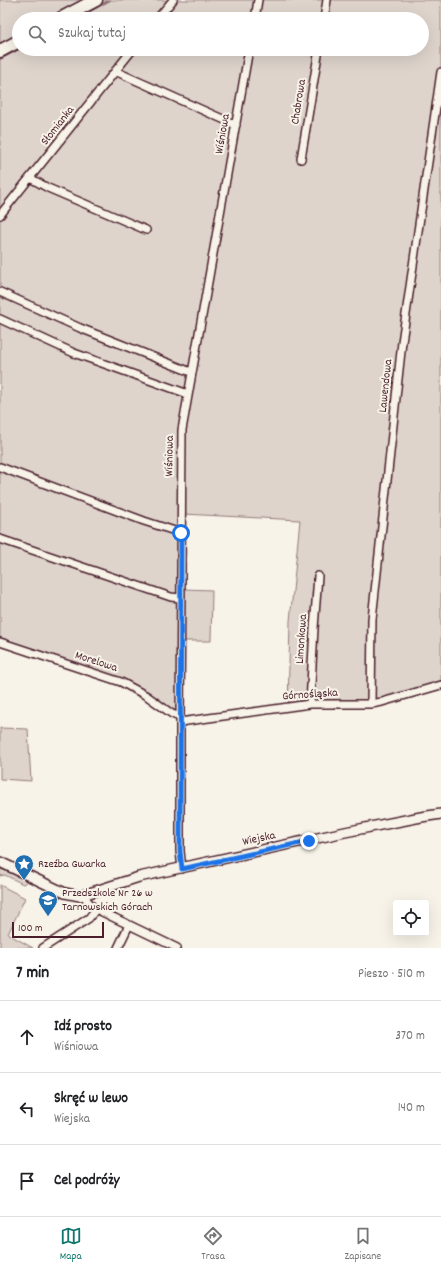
<!DOCTYPE html>
<html lang="pl">
<head>
<meta charset="utf-8">
<style>
	:root { --surface:#fff; --page:#f2f2f2; --text:#202124; --muted:#757577; --line:#e0e0e0; --accent:#0f766e }
	body { margin:0; font-family:Dekko,sans-serif; background:var(--page); color:var(--text) }
	.controls { position:absolute; right:12px; bottom:12px; display:grid; overflow:hidden; border-radius:4px; box-shadow:0 4px 16px #0002 }
	.controls button { width:36px; height:36px; display:grid; place-items:center; padding:0; border:0; border-bottom:1px solid var(--line); background:var(--surface); color:var(--text); font:20px sans-serif }
	.scale { position:absolute; left:12px; bottom:10px; width:92px; box-sizing:border-box; padding-left:4px; border:2px solid #4a1f2b; border-top:0; font-size:11px; line-height:14px; white-space:nowrap; color:#4a1f2b; -webkit-text-stroke:3px #f7f3e8; paint-order:stroke }
	.stop { position:absolute; width:12px; height:12px; margin:-9px; border:3px solid #1a73e8; border-radius:50%; background:#fff }
	.stop.end { background:#1a73e8; border-color:#fff; box-shadow:0 1px 4px #0008 }
	.list { margin:0; padding:0; list-style:none }
	h2 { display:flex; justify-content:space-between; align-items:center; height:52px; margin:0; padding:0 16px; font-size:17px }
	h2 small { font-size:13px; font-weight:400; color:var(--muted) }
	.list li { display:grid; grid-template-columns:26px 1fr auto; gap:12px; align-items:center; box-sizing:border-box; height:72px; padding:0 16px; border-top:1px solid var(--line) }
	.list b { display:block; font-size:15px; white-space:nowrap }
	.list p { margin:0; font-size:13px; white-space:nowrap; color:var(--muted) }
	.list em { font-size:13px; font-style:normal; color:var(--muted) }
	.icon { flex:none; width:22px; height:22px; fill:none; stroke:currentColor; stroke-width:2; stroke-linecap:round; stroke-linejoin:round }
	.map { position:relative; flex:none; width:441px; height:948px; overflow:hidden }
	.search { position:absolute; background:var(--surface); box-shadow:0 4px 16px #0002; left:12px; right:12px; top:12px; height:44px; display:flex; align-items:center; gap:10px; box-sizing:border-box; padding:0 14px; border-radius:22px; color:var(--muted); font-size:15px }
	.sheet { height:268px; background:var(--surface) }
	nav { display:flex; justify-content:space-around; align-items:center; box-sizing:border-box; height:56px; border-top:1px solid var(--line); background:var(--surface); font-size:11px; color:var(--muted) }
	nav a { display:grid; justify-items:center; gap:2px }
	nav .on { color:var(--accent) }
	.map>svg:first-child { display:block }
	.green { fill:#ded4cc; stroke:#947a7c; fill-rule:evenodd }
	.lines { fill:none; stroke-linecap:round; stroke-linejoin:round }
	.stream { stroke:#8e7275; stroke-width:2 }
	.minor-casing { stroke:#4a1f2b; stroke-width:10 }
	.tertiary-casing { stroke:#4a1f2b; stroke-width:12 }
	.trunk-casing { stroke:#4a1f2b; stroke-width:15 }
	.minor { stroke:#f7f3e8; stroke-width:7 }
	.tertiary { stroke:#f7f3e8; stroke-width:9 }
	.trunk { stroke:#f7f3e8; stroke-width:12 }
	.route { stroke:#1a73e8; stroke-width:5 }
	.labels { text-anchor:middle; dominant-baseline:central; stroke-width:4; stroke-linejoin:round; paint-order:stroke }
	.street-label { font-size:12px; fill:#4a1f2b; stroke:#f7f3e8 }
	.poi-label { font-size:12px; fill:#4a1f2b; stroke:#f7f3e8; text-anchor:start }
</style>
</head>
<body>
<div class="map">
<svg width="441" height="948" viewBox="0 0 441 948">
	<rect width="100%" height="100%" fill="#f7f3e8"/>
	<filter id="ink" filterUnits="userSpaceOnUse"><feTurbulence type="fractalNoise" baseFrequency=".025" numOctaves="2"/><feDisplacementMap in="SourceGraphic" scale="8" xChannelSelector="R" yChannelSelector="G"/><feConvolveMatrix kernelMatrix="1 2 1 2 8 2 1 2 1" color-interpolation-filters="sRGB"/></filter>
	<g filter="url(#ink)">
		<!-- green -->
		<path class="green" d="M 0,0 L 441,0 L 441,687 L 393,701 L 288,709 L 290,621 L 300,520 L 183,514 L 181,598 L 184,723 L 123,684 L 0,643 ZM 19,19 L 422,19 L 422,49 L 19,49 Z
			M 184,589 L 212,590 L 211,641 L 183,641 Z
			M 0,728 L 28,729 L 31,781 L 0,779 Z
			M 0,869 L 12,873 L 27,881 L 27,882 L 23,884 L 5,875 L 0,876 Z
			M 0,885 L 25,898 L 8,934 L 33,948 L 0,948 Z"/>
		<g class="lines">
			<!-- stream -->
			<path class="stream" d="M 75,19 L 110,0
				M 0,59 L 19,49"/>
			<!-- minor casing -->
			<g class="minor-casing">
				<path id="minor" d="M 157,19 L 173,0
					M 255,19 L 258,0
					M 324,19 L 327,0
					M 115,71 L 236,125
					M 301,159 L 319,49
					M 30,178 L 48,188 L 146,230
					M 0,215 L 133,49
					M 0,292 L 80,328 L 191,372
					M 0,319 L 74,353 L 188,394
					M 0,467 L 144,521 L 181,533
					M 0,539 L 171,597 L 180,598
					M 0,642 L 121,682 L 147,696 L 172,714 L 180,717
					M 310,704 L 314,628 L 318,576
					M 371,704 L 372,619 L 402,342 L 441,72
					M 180,722 L 310,704 L 371,704 L 382,702 L 441,685
					M 182,869 L 180,851 L 180,722 L 182,430 L 249,49
					M 84,896 L 90,904 L 94,908 L 177,948
					M 43,948 L 89,918 L 96,909
					M 118,948 L 129,925"/>
			</g>
			<!-- tertiary casing -->
			<g class="tertiary-casing">
				<path id="tertiary" d="M 0,862 L 65,893 L 80,896 L 139,877 L 345,832 L 421,817 L 441,814"/>
			</g>
			<!-- trunk casing -->
			<g class="trunk-casing">
				<path id="trunk" d="M 60,19 L 96,0
					M 0,51 L 19,41"/>
			</g>
			<!-- minor -->
			<use href="#minor" class="minor"/>
			<!-- tertiary -->
			<use href="#tertiary" class="tertiary"/>
			<!-- trunk -->
			<use href="#trunk" class="trunk"/>
		</g>
	</g>
	<g class="lines" filter="url(#ink)">
		<!-- route -->
		<path class="route" d="M 181,533 L 180,851 L 182,869 L 309,841"/>
	</g>
	<!-- icons -->
	<defs>
		<g id="sight-pin" transform="scale(1)"><path d="M0 17L-7.5 6A9.5 9.5 0 1 1 7.5 6Z" fill="#1f6fb2" stroke="#f7f3e8"/><path d="M0-6L1.8-2.2L6-1.7L2.9 1.2L3.7 5.4L0 3.3L-3.7 5.4L-2.9 1.2L-6-1.7L-1.8-2.2Z" fill="#fff"/></g>
		<g id="school-pin" transform="scale(1)"><path d="M0 17L-7.5 6A9.5 9.5 0 1 1 7.5 6Z" fill="#1f6fb2" stroke="#f7f3e8"/><path d="M0-5L7-2L0 1L-7-2ZM-4 1L0 2.5L4 1V4Q0 6-4 4Z" fill="#fff"/></g>
	</defs>
	<g fill-rule="evenodd">
		<use href="#sight-pin" x="24" y="864"/>
		<use href="#school-pin" x="48" y="900"/>
	</g>
	<g class="labels">
		<!-- street labels -->
		<g class="street-label">
			<text transform="translate(299 102) rotate(-81)">Chabrowa</text>
			<text transform="translate(58 126) rotate(-52)">Słomianka</text>
			<text transform="translate(223 134) rotate(-80)">Wiśniowa</text>
			<text transform="translate(386 386) rotate(-84)">Lawendowa</text>
			<text transform="translate(170 456) rotate(-89)">Wiśniowa</text>
			<text transform="translate(302 639) rotate(-86)">Limonkowa</text>
			<text transform="translate(96 662) rotate(18)">Morelowa</text>
			<text transform="translate(310 695) rotate(-4)">Górnośląska</text>
			<text transform="translate(259 839) rotate(-12)">Wiejska</text>
		</g>
		<!-- poi labels -->
		<g class="poi-label">
			<text x="38" y="864">Rzeźba Gwarka</text>
			<text x="62" y="893">Przedszkole Nr 26 w<tspan x="62" dy="14">Tarnowskich Górach</tspan></text>
		</g>
	</g>
</svg>
<div class="controls">
<button><svg class="icon" aria-label="locate" viewBox="0 0 24 24"><circle cx="12" cy="12" r="6"/><path d="M12 2v4M12 18v4M2 12h4M18 12h4"/></svg></button>
</div>
<div class="scale">100 m</div>
<div class="stop" style="left:181px;top:533px"></div>
<div class="stop end" style="left:309px;top:841px"></div>
<div class="search"><svg class="icon" aria-label="search" viewBox="0 0 24 24"><circle cx="10" cy="10" r="6"/><path d="M15 15l6 6"/></svg>Szukaj tutaj</div>
</div>
<section class="sheet">
<h2>7 min<small>Pieszo · 510 m</small></h2>
<ul class="list">
<li><svg class="icon" aria-label="ahead" viewBox="0 0 24 24"><path d="M12 20V5M6 11l6-6 6 6"/></svg><div><b>Idź prosto</b><p>Wiśniowa</p></div><em>370 m</em></li>
<li><svg class="icon" aria-label="left" viewBox="0 0 24 24"><path d="M17 20v-9H6M10 6l-5 5 5 5"/></svg><div><b>Skręć w lewo</b><p>Wiejska</p></div><em>140 m</em></li>
<li><svg class="icon" aria-label="arrive" viewBox="0 0 24 24"><path d="M6 21V4h12l-3 4 3 4H6"/></svg><div><b>Cel podróży</b></div></li>
</ul>
</section>
<nav>
<a class="on"><svg class="icon" aria-label="map" viewBox="0 0 24 24"><path d="M3 6l6-2 6 2 6-2v14l-6 2-6-2-6 2zM9 4v14M15 6v14"/></svg>Mapa</a>
<a><svg class="icon" aria-label="directions" viewBox="0 0 24 24"><path d="M12 3l9 9-9 9-9-9zM9 14v-3h6M13 9l2 2-2 2"/></svg>Trasa</a>
<a><svg class="icon" aria-label="saved" viewBox="0 0 24 24"><path d="M7 4h10v16l-5-4-5 4z"/></svg>Zapisane</a>
</nav>
</body>
</html>
